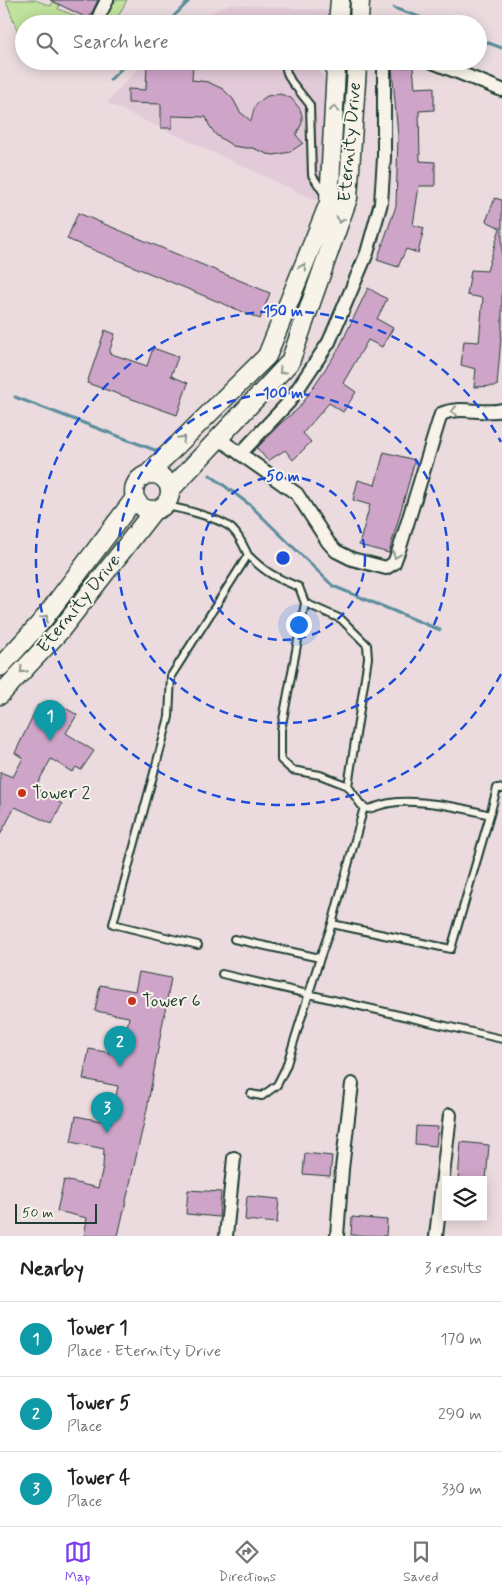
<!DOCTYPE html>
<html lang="en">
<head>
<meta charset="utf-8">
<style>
	:root { --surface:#fff; --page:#f6f6f6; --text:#202124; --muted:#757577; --line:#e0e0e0; --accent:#7c3aed }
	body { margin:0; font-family:Mynerve,sans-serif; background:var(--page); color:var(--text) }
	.controls { position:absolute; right:15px; bottom:15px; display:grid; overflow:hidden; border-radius:0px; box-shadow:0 2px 12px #0003 }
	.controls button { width:45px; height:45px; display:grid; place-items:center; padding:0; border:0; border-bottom:1px solid var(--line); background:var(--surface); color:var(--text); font:25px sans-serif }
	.scale { position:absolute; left:15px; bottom:12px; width:82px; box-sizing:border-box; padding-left:5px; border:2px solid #1f3d34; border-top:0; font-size:14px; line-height:18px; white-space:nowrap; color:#1f3d34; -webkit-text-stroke:4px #f7f3e8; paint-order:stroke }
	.you { position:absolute; left:298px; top:624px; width:18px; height:18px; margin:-12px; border:4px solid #fff; border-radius:50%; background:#1a73e8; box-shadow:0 0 0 8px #1a73e833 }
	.badge { display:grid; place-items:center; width:32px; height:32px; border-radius:50%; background:var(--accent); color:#fff; font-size:16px; font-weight:700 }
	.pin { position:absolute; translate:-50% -41px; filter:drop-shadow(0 1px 2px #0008) }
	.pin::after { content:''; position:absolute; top:26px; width:18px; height:15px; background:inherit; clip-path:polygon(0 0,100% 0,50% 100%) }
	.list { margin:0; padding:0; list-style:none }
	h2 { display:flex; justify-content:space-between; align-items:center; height:65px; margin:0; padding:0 20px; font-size:21px }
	h2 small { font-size:16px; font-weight:400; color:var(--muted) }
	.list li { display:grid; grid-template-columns:32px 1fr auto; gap:15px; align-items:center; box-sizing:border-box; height:75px; padding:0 20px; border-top:1px solid var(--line) }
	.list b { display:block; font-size:19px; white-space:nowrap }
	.list p { margin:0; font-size:16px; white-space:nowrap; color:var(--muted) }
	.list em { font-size:16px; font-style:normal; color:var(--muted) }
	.icon { flex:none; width:28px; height:28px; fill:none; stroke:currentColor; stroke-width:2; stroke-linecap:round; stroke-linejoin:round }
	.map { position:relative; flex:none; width:502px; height:1236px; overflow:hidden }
	.search { position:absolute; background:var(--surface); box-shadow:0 2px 12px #0003; left:15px; right:15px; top:15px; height:55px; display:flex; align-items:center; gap:12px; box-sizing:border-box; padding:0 18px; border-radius:28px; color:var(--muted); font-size:19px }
	.sheet { height:290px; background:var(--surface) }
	nav { display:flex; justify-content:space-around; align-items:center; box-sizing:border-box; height:70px; border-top:1px solid var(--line); background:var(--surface); font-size:14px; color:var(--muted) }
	nav a { display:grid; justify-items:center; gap:2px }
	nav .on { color:var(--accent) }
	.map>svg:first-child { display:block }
	.built { fill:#e3cad8 }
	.green { fill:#c0e29c; stroke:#709068 }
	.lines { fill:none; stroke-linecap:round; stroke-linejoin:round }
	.stream { stroke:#5a8d9c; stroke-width:3 }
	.building { fill:#cfa4c9; stroke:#1f3d34 }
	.lane-casing { stroke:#1f3d34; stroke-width:10 }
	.street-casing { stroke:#1f3d34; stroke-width:16 }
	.secondary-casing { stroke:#1f3d34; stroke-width:21 }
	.lane { stroke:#f7f3e8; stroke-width:6 }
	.street { stroke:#f7f3e8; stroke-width:12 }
	.secondary { stroke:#f7f3e8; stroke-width:18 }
	.oneway { stroke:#8b988e }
	.ring { fill:none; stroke:#1d4ed8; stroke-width:2.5; stroke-dasharray:9 6 }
	.poi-dot { fill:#c8321e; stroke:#f7f3e8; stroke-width:2 }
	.labels { text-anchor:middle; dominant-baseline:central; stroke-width:4; stroke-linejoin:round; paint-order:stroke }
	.street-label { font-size:18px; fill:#1f3d34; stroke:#f7f3e8 }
	.poi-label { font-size:18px; fill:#1f3d34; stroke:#f7f3e8; text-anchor:start }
	.centre { fill:#1d4ed8; stroke:#f7f3e8; stroke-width:2.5 }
	.ring-label { font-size:15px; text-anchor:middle; font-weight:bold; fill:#1d4ed8; stroke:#f7f3e8; stroke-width:4; stroke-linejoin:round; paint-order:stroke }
</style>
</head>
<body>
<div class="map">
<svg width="502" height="1236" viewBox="0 0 502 1236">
	<rect width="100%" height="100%" fill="#ebdbdf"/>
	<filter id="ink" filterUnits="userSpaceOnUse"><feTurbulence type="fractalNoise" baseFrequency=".02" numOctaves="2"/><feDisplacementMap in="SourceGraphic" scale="10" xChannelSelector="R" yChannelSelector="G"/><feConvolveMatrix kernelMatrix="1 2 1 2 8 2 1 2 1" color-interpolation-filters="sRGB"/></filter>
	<g filter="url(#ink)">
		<!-- built -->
		<path class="built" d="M 230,4 L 331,11 L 330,24 L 185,24 Z
			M 144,61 L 317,61 L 319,71 L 327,81 L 325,178 L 317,201 L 107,103 Z"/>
		<!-- green -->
		<path class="green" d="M 6,0 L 35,0 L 51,6 L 54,0 L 62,0 L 58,9 L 95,24 L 24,24 L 24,34 L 18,33 Z
			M 109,0 L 127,0 L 114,24 L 98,24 Z"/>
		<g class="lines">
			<!-- stream -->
			<path class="stream" d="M 394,8 L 439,24
				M 166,24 L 190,0
				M 478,39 L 502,48
				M 110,80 L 129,61
				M 15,397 L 160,452
				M 210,475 L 250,505 L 333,586 L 440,630"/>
		</g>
		<!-- building -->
		<path class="building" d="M 50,0 L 98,0 L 89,19 Z
			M 174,63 L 193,64 L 192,80 L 208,82 L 223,89 L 233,99 L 240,112 L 251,121 L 254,109 L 257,103 L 267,96 L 280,94 L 291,98 L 300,109 L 302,116 L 302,123 L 296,135 L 303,143 L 290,152 L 274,155 L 267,154 L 253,148 L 246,148 L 233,146 L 216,135 L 209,125 L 206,117 L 172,116 L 172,128 L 161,128 L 161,104 L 128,103 L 128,89 L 146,90 L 147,64 L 174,65 Z
			M 413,67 L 415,88 L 434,87 L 434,110 L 419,111 L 420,161 L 435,162 L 435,186 L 419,186 L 413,225 L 424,228 L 418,253 L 406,249 L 398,267 L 377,260 L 396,206 L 398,136 L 392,68 Z
			M 495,198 L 502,200 L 502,326 L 497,386 L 474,387 L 476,369 L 461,365 L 464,341 L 479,342 L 483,298 L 467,295 L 471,270 L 487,271 L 500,228 L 486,221 Z
			M 78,213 L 270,293 L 260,319 L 67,239 Z
			M 368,288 L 387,299 L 377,319 L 393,328 L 382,347 L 368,340 L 343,383 L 356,392 L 343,412 L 329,403 L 303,433 L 311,442 L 293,460 L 285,450 L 268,461 L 257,448 L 280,424 L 299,408 L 338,350 Z
			M 105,330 L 115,334 L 109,353 L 147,366 L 153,348 L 178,357 L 171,376 L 188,383 L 177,415 L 87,383 Z
			M 384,452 L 415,460 L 389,553 L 359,545 L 370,505 L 353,500 L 358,480 L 375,485 Z
			M 56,702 L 77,715 L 66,733 L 94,751 L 81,770 L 76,767 L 72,772 L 51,759 L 35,788 L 62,804 L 52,824 L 15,807 L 0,835 L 0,772 L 13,777 L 23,758 L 15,753 L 38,705 L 52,712 Z
			M 139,972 L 171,978 L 147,1109 L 118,1236 L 84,1236 L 87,1218 L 57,1211 L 64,1180 L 98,1188 L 103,1167 L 104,1149 L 71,1142 L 76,1116 L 111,1123 L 118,1086 L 83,1079 L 89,1049 L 122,1055 L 129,1017 L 95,1011 L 100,985 L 135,991 Z
			M 416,1126 L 438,1127 L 436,1146 L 415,1144 Z
			M 461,1142 L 489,1145 L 486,1180 L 458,1180 Z
			M 305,1153 L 332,1156 L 330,1176 L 303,1174 Z
			M 188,1190 L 221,1192 L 219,1217 L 186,1214 Z
			M 247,1196 L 279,1199 L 277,1223 L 245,1220 Z
			M 352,1217 L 387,1220 L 386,1236 L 351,1235 Z"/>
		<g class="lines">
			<!-- lane casing -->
			<g class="lane-casing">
				<path id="lane" d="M 284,61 L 287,73 L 291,81 L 310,105 L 312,175 L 325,195
					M 164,506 C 180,508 225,519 234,531 C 240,537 244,547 248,555 L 171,676 L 169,717 L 113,924 L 198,945
					M 248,555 C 266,573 276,578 299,587 L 305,603 L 281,730 L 281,760 L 292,770 L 320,775 L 348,786 L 361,805 L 368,809 C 376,807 383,804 390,803 C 417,798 464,808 490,815 L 497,788 L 502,789
					M 305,603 L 341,619 L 367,645 L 368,658 L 348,786
					M 332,924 L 451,949 L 490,815
					M 234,939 L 320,958
					M 222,974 L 502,1039
					M 251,1094 L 262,1096 L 277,1085 L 286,1067 L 320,958 L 332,924 L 364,807"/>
			</g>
			<!-- street casing -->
			<g class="street-casing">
				<path id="street" d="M 100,14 L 107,0
					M 430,61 L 502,90
					M 218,438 L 297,494 L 328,542 L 336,551 L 352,559 L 386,568 L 394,563 L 400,547 L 441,414 C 460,405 482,415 502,410
					M 240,454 L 289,402 L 329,342 L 367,253 L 381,203 L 384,158 L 384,61
					M 226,1236 L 234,1158
					M 337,1236 L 342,1169 L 352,1084
					M 436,1236 L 450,1115"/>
			</g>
			<!-- secondary casing -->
			<g class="secondary-casing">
				<path id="secondary" d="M 338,24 L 340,0
					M 359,24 L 360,0
					M134 492a18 18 0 1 1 36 0a18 18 0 1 1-36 0Z
					M 148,474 L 267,356 L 329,203 L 336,69
					M 171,489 L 290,362 L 348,198 L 357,68
					M 0,667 L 42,621 L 135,498
					M 0,695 L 60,631 L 154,510"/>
			</g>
			<!-- lane -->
			<use href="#lane" class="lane"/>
			<!-- street -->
			<use href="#street" class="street"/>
			<!-- secondary -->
			<use href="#secondary" class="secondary"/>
		</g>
		<!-- one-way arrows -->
		<defs><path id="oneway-chevron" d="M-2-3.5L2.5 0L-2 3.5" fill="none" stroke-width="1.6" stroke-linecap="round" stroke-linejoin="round" transform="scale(1.25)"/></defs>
		<g class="oneway">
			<use href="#oneway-chevron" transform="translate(334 109) rotate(-87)"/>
			<use href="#oneway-chevron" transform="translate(340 220) rotate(109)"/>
			<use href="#oneway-chevron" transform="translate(303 267) rotate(-68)"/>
			<use href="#oneway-chevron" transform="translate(282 371) rotate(133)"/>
			<use href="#oneway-chevron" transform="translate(454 411) rotate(175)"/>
			<use href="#oneway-chevron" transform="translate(182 439) rotate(-45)"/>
			<use href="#oneway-chevron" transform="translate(396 555) rotate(112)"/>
			<use href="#oneway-chevron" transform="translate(45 618) rotate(-52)"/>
			<use href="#oneway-chevron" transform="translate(23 670) rotate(133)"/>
		</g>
	</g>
	<!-- distance rings -->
	<g class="ring">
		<circle cx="283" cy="558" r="82"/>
		<circle cx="283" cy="558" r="165"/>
		<path d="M501 674A247 247 0 1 1 501 442"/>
	</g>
	<!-- markers -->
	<g class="poi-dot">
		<circle cx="22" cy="793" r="5"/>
		<circle cx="132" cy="1001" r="5"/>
	</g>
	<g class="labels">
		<!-- street labels -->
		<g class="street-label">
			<text transform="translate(350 142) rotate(-85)">Eternity Drive</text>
			<text transform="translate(79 604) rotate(-51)">Eternity Drive</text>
		</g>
		<!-- poi labels -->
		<g class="poi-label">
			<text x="32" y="793">Tower 2</text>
			<text x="142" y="1001">Tower 6</text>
		</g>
	</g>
	<circle cx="283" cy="558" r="8" class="centre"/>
	<g class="ring-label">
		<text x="283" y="316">150 m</text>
		<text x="283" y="398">100 m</text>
		<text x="283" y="481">50 m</text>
	</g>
</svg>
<div class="controls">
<button><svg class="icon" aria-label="layers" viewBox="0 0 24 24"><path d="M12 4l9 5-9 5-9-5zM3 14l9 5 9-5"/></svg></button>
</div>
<div class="scale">50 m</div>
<div class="you"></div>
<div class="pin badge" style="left:50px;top:741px;background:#0f9aa8">1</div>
<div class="pin badge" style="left:120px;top:1067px;background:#0f9aa8">2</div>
<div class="pin badge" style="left:107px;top:1133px;background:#0f9aa8">3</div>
<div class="search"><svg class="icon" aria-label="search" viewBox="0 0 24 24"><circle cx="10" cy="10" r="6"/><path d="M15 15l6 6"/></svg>Search here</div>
</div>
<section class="sheet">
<h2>Nearby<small>3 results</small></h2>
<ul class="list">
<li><span class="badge" style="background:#0f9aa8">1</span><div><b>Tower 1</b><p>Place · Eternity Drive</p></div><em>170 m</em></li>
<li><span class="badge" style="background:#0f9aa8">2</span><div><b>Tower 5</b><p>Place</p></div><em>290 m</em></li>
<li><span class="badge" style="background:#0f9aa8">3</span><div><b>Tower 4</b><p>Place</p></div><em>330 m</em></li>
</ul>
</section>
<nav>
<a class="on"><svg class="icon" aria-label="map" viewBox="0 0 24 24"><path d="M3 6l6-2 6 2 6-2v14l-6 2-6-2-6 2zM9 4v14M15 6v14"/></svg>Map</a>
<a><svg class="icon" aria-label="directions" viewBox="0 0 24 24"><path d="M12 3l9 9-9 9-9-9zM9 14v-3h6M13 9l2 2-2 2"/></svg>Directions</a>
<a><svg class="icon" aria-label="saved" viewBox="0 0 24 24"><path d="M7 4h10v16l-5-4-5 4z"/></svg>Saved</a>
</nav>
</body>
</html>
